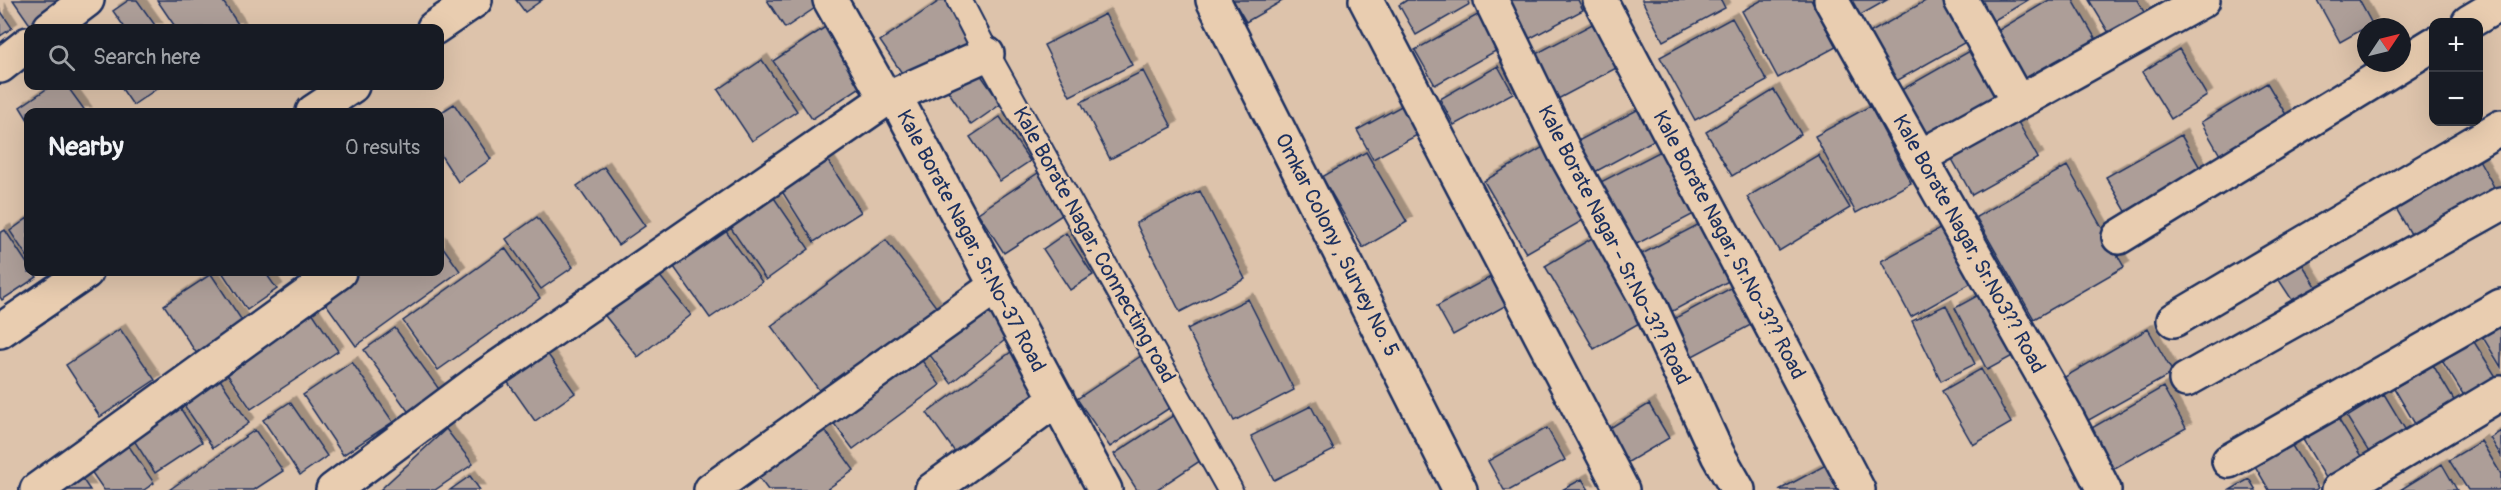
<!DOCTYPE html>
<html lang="en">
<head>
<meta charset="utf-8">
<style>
	:root { --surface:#171b24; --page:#242831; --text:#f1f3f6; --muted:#9ea1a6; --line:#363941 }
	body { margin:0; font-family:Pangolin,sans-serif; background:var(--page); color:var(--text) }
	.controls { position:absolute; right:18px; top:18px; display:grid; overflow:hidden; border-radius:12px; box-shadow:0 6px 24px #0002 }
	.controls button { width:54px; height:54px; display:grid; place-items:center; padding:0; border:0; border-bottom:2px solid var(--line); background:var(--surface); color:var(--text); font:30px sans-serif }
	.compass { position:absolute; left:2357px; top:18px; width:54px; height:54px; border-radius:50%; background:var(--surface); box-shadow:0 6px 24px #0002; rotate:55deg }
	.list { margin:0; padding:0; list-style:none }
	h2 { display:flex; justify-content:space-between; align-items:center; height:78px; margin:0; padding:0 24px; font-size:26px }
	h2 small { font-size:20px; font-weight:400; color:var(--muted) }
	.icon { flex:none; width:33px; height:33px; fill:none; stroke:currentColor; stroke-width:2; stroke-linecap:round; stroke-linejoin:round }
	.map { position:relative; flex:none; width:2501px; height:490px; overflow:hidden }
	.search { position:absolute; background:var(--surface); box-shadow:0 6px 24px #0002; left:24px; top:24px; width:420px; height:66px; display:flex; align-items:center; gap:15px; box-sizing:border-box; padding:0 21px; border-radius:12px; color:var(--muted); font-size:22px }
	.panel { position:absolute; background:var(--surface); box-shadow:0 6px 24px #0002; left:24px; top:108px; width:420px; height:168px; border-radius:12px }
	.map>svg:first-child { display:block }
	.building { fill:#ad9e98; stroke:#1b2f5e; stroke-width:1.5; filter:url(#shadow) }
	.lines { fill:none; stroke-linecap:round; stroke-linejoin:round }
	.lane-casing { stroke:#1b2f5e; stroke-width:28 }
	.street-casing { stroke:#1b2f5e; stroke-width:38 }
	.lane { stroke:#e9cdb0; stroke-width:24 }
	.street { stroke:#e9cdb0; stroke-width:33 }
	.labels { text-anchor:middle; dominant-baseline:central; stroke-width:5; stroke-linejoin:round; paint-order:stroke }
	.street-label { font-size:21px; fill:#1b2f5e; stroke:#e9cdb0 }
</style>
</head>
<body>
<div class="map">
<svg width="2501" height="490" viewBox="0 0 2501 490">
	<defs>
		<filter id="shadow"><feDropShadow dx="5.5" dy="-5.5" stdDeviation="0" flood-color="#0004"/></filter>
	</defs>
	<rect width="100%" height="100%" fill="#ddc3ab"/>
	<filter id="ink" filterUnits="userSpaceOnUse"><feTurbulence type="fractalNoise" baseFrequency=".0167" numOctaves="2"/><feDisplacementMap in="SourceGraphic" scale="12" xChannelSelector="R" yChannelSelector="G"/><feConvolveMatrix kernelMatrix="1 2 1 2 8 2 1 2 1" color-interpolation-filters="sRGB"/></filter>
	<g filter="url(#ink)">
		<!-- building -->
		<path class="building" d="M 13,0 L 69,0 L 31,26 Z
			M 129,0 L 137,0 L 157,28 L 125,28 L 113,11 Z
			M 157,0 L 222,0 L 240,27 L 176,28 Z
			M 516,0 L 542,0 L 525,12 Z
			M 767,0 L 827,0 L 785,28 Z
			M 941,0 L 948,0 L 976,41 L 910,85 L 880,41 Z
			M 1233,0 L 1284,0 L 1246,22 Z
			M 1407,0 L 1468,0 L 1470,4 L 1416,35 L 1399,5 Z
			M 1506,0 L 1578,0 L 1583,10 L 1527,40 Z
			M 1642,0 L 1721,0 L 1725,8 L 1663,41 Z
			M 1762,0 L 1811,0 L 1836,47 L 1778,78 L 1742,11 Z
			M 1838,0 L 1887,0 L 1850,21 Z
			M 1927,0 L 1949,0 L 1971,39 L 1893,83 L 1866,35 Z
			M 1973,0 L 2028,0 L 1988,24 Z
			M 2049,0 L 2073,0 L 2097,41 L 2024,83 L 1994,33 Z
			M 2089,0 L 2137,0 L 2144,12 L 2109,33 Z
			M 2317,0 L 2359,0 L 2372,24 L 2340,42 Z
			M 0,10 L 12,28 L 0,36 Z
			M 1481,13 L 1501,48 L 1435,85 L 1415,50 Z
			M 1105,14 L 1132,65 L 1070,96 L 1044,45 Z
			M 1732,18 L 1767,81 L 1695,120 L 1660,57 Z
			M 1598,21 L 1622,65 L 1556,100 L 1532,56 Z
			M 830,24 L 868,82 L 812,119 L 773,61 Z
			M 1977,47 L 2008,101 L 1928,147 L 1896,93 Z
			M 2179,49 L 2207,96 L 2171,119 L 2142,72 Z
			M 762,60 L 797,111 L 752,141 L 718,90 Z
			M 1498,66 L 1513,93 L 1454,125 L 1440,99 Z
			M 978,71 L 1001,104 L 971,125 L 948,91 Z
			M 1143,71 L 1172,127 L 1110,159 L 1081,102 Z
			M 2267,83 L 2291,123 L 2224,162 L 2201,122 Z
			M 51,86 L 67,86 L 86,112 L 28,112 L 28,120 L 20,107 Z
			M 120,86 L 156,86 L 158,88 L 133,105 Z
			M 1774,90 L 1801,134 L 1732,176 L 1706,132 Z
			M 454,104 L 491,159 L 458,182 L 440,154 L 440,113 Z
			M 1405,104 L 1421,133 L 1373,159 L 1357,130 Z
			M 1870,106 L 1911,183 L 1856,213 L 1815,136 Z
			M 1639,109 L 1656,139 L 1593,173 L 1576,142 Z
			M 1000,117 L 1030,161 L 1000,181 L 970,137 Z
			M 2018,122 L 2038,158 L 1972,195 L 1952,159 Z
			M 2181,135 L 2206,178 L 2131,220 L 2106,177 Z
			M 1545,146 L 1587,218 L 1526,253 L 1484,181 Z
			M 1661,151 L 1694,214 L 1629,248 L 1595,185 Z
			M 1366,152 L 1407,222 L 1363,248 L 1322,177 Z
			M 824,155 L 861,212 L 814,242 L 778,185 Z
			M 1818,155 L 1850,208 L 1779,251 L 1747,197 Z
			M 2478,158 L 2498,194 L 2415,241 L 2394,205 Z
			M 2067,166 L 2124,267 L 2034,319 L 1976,217 Z
			M 604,167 L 645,226 L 618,245 L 577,186 Z
			M 1038,173 L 1065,213 L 1004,253 L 978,213 Z
			M 1200,191 L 1245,279 L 1180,312 L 1136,223 Z
			M 770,192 L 809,249 L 766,280 L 726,221 Z
			M 537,217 L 573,267 L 541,289 L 506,239 Z
			M 28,218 L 28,258 L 10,231 Z
			M 1709,219 L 1738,276 L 1667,314 L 1636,257 Z
			M 720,223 L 762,282 L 710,318 L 669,260 Z
			M 1947,225 L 1977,280 L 1911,317 L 1881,261 Z
			M 5,230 L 28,265 L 28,272 L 33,272 L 37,277 L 2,300 L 0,297 L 0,233 Z
			M 1066,233 L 1093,275 L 1070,290 L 1043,249 Z
			M 1599,234 L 1648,318 L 1594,349 L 1545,266 Z
			M 886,240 L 937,308 L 822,394 L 771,326 Z
			M 440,243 L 460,271 L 356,346 L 321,297 L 356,272 L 440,272 Z
			M 505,248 L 540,298 L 438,370 L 403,321 Z
			M 2299,259 L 2321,294 L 2298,309 L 2275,274 Z
			M 655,270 L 691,315 L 638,357 L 602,312 Z
			M 222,272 L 265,272 L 277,289 L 247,310 Z
			M 211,274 L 243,322 L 197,354 L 164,305 Z
			M 1496,274 L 1512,302 L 1453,335 L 1437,306 Z
			M 1742,282 L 1762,319 L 1687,359 L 1668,322 Z
			M 1986,291 L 2018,353 L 1987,370 L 1955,308 Z
			M 1248,299 L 1294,390 L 1234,421 L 1187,329 Z
			M 985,304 L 1010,336 L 951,383 L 926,350 Z
			M 1946,305 L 1975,364 L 1941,381 L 1912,321 Z
			M 310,309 L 338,351 L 251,409 L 223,368 Z
			M 2501,317 L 2501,367 L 2479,331 Z
			M 395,328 L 441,392 L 410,414 L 364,350 Z
			M 120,329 L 155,380 L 100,417 L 66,365 Z
			M 2148,329 L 2173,373 L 2087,421 L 2063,378 Z
			M 2471,337 L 2500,383 L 2468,402 L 2439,356 Z
			M 542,346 L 575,393 L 535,421 L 502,374 Z
			M 912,347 L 940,385 L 853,449 L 826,413 Z
			M 1011,352 L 1040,392 L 955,452 L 927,413 Z
			M 1141,356 L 1174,405 L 1110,447 L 1077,399 Z
			M 352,362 L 393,422 L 343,455 L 303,395 Z
			M 2433,365 L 2461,412 L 2422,436 L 2394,388 Z
			M 1981,369 L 2011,423 L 1973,445 L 1942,391 Z
			M 217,375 L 249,423 L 213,448 L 180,399 Z
			M 2163,387 L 2186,428 L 2113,469 L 2090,429 Z
			M 2384,394 L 2411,439 L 2375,462 L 2347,417 Z
			M 175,400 L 202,442 L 155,473 L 128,431 Z
			M 290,402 L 327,456 L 300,475 L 263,420 Z
			M 1649,404 L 1669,438 L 1625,464 L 1605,431 Z
			M 1311,406 L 1334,450 L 1274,480 L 1251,436 Z
			M 1177,413 L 1206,457 L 1156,490 L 1137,490 L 1114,454 Z
			M 2337,417 L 2364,461 L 2329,483 L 2302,438 Z
			M 822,426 L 854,470 L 826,490 L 768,490 L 756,474 Z
			M 1547,428 L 1565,460 L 1510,490 L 1504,490 L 1488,461 Z
			M 446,429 L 473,464 L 435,490 L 380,490 Z
			M 255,430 L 283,471 L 254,490 L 169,490 Z
			M 2501,431 L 2501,456 L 2490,438 Z
			M 124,439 L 154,483 L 144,490 L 104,490 L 86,464 Z
			M 2481,441 L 2501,474 L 2501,488 L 2498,490 L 2468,490 L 2449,460 Z
			M 2291,444 L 2318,488 L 2315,490 L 2269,490 L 2255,466 Z
			M 1835,460 L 1851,490 L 1779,490 Z
			M 2442,464 L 2457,490 L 2400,490 Z
			M 74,467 L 90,490 L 40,490 Z
			M 470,476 L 480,490 L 450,490 Z
			M 1582,479 L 1589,490 L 1562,490 Z
			M 2249,479 L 2256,490 L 2230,490 Z"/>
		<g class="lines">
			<!-- lane casing -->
			<g class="lane-casing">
				<path id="lane" d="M 959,0 L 987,54 L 1230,490"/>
			</g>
			<!-- street casing -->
			<g class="street-casing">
				<path id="street" d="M 830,0 L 886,99 L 899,104 L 1105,490
					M 1213,0 L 1460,490
					M 1366,0 L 1622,490
					M 1491,0 L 1565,153 L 1648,302 L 1718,455 L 1738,490
					M 1600,0 L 1858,490
					M 1831,0 L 2067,418 L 2104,490
					M 1961,0 L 2018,102
					M 2469,22 L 2501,3
					M 50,28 L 87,0
					M 434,28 L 475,0
					M 0,66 L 28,44
					M 313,112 L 352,86
					M 1920,157 L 2203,0
					M 2119,237 L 2434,44
					M 2174,320 L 2501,127
					M 0,331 L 86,272
					M 2186,380 L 2501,204
					M 2229,461 L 2501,306
					M 37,490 L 339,272
					M 333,490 L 487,375 L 886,99 L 987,54
					M 711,490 L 996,286
					M 932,490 L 1057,399
					M 2339,490 L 2501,393"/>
			</g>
			<!-- lane -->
			<use href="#lane" class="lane"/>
			<!-- street -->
			<use href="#street" class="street"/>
		</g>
	</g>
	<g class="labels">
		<!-- street labels -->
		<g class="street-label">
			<text transform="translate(971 241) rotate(62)">Kale Borate Nagar, Sr.No-37 Road</text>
			<text transform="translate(1969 244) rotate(61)">Kale Borate Nagar, Sr.No3?? Road</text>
			<text transform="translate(1094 245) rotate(61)">Kale Borate Nagar, Connecting road</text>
			<text transform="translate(1337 245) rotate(63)">Omkar Colony , Survey No. 5</text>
			<text transform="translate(1614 245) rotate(63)">Kale Borate Nagar - Sr.No-3?? Road</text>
			<text transform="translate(1729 245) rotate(62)">Kale Borate Nagar, Sr.No-3?? Road</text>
		</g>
	</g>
</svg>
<div class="controls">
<button>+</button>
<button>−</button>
</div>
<svg class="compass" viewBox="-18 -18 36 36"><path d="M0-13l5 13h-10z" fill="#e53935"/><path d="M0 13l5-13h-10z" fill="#9ea1a6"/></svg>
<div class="search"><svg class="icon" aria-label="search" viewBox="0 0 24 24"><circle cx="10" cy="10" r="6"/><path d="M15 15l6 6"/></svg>Search here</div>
<section class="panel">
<h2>Nearby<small>0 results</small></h2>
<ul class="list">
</ul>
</section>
</div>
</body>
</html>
